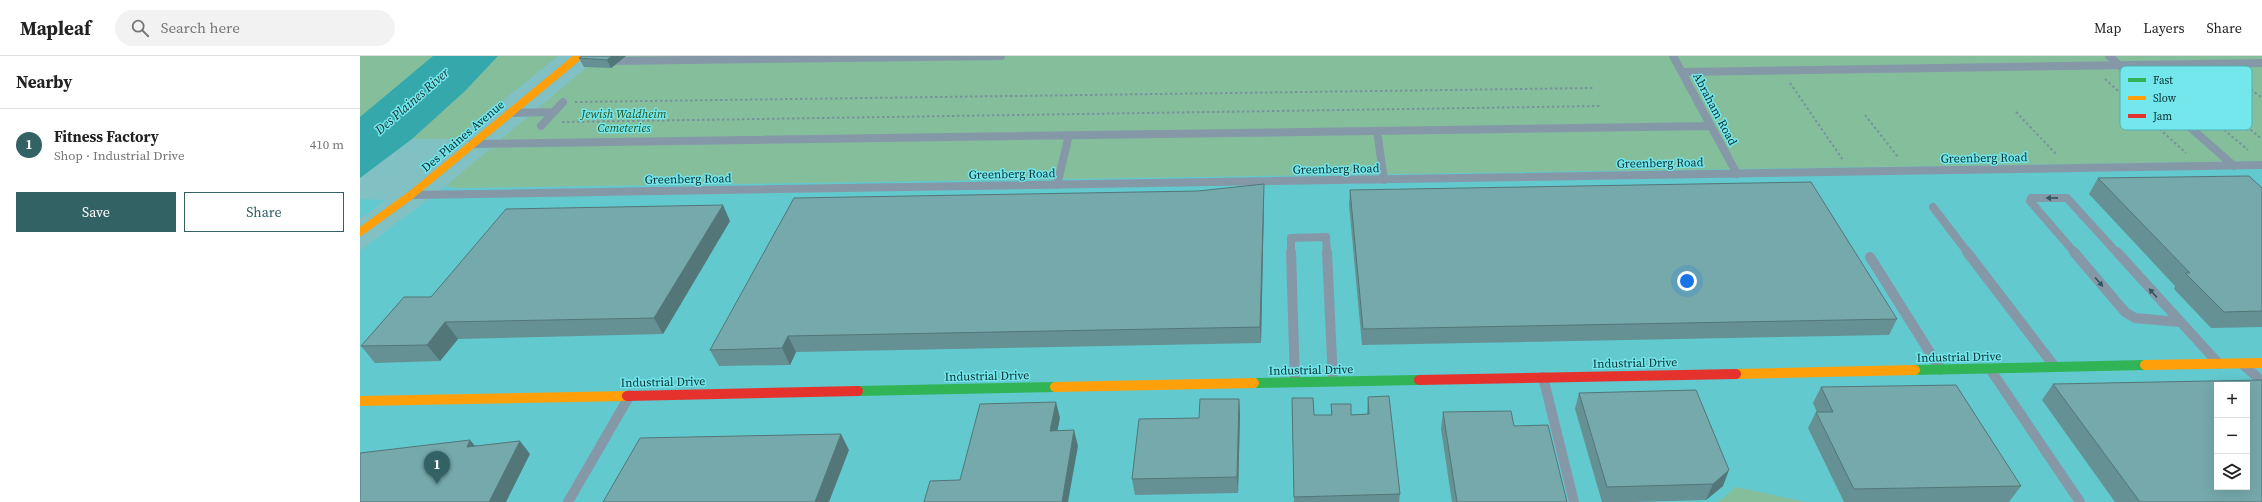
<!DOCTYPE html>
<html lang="en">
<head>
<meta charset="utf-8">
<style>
	:root { --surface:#fff; --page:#f2f2f2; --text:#222; --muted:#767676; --line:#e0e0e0; --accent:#326264 }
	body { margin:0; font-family:"Source Serif 4",serif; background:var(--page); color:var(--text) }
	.controls { position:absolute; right:12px; bottom:12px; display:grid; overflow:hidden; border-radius:0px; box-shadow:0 4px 16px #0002 }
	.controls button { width:36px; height:36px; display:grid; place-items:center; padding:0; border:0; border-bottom:1px solid var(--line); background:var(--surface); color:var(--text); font:20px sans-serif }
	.you { position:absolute; left:1327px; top:225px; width:14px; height:14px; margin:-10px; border:3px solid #fff; border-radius:50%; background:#1a73e8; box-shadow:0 0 0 6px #1a73e833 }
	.badge { display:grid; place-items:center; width:26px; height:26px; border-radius:50%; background:var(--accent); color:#fff; font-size:13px; font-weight:700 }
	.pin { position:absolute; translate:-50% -33px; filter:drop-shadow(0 1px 2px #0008) }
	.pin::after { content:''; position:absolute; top:21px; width:14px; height:12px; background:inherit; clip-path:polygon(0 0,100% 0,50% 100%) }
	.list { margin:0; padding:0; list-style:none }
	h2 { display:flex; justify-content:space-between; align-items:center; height:52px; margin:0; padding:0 16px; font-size:17px }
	h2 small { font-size:13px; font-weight:400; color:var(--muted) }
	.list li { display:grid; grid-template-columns:26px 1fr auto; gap:12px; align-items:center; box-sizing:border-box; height:72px; padding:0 16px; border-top:1px solid var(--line) }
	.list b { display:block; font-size:15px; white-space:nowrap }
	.list p { margin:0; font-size:13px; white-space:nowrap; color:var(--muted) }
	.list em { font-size:13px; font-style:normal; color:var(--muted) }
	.actions { display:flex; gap:8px; padding:12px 16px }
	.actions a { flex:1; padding:9px 0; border:1px solid var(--accent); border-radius:0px; text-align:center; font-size:14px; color:var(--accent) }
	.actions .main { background:var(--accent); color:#fff }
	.icon { flex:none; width:22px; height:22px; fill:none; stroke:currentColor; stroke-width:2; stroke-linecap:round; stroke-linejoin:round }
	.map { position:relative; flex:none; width:1902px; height:446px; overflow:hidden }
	header { display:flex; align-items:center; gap:24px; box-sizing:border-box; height:56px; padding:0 20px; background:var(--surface); border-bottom:1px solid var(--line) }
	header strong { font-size:19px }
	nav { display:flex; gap:22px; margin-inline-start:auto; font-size:14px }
	.search { width:280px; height:36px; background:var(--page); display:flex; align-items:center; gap:10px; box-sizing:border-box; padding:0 14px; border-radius:22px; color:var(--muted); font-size:15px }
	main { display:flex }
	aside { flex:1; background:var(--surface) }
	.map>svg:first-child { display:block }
	.built { fill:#62c9ce; fill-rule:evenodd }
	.green { fill:#85be9b }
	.water { fill:#35a8ac }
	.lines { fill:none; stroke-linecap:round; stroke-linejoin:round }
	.path { stroke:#78929d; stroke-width:2; stroke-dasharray:2.5 2.5; stroke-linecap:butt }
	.lane-far1 { stroke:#8598a8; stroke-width:8 }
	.lane { stroke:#8598a8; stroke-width:10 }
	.fast { stroke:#30b455; stroke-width:10 }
	.slow-far1 { stroke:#ff9f0a; stroke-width:8 }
	.slow { stroke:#ff9f0a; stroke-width:10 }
	.jam { stroke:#e5322d; stroke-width:10 }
	.wall { fill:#659194 }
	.shaded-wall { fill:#537678 }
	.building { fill:#76a9ac; stroke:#537678; fill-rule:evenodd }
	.oneway { fill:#34545b }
	.labels { text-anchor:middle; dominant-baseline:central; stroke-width:3; stroke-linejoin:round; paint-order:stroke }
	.street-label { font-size:12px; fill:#082f31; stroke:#73e7ec }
	.park-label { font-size:12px; font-style:italic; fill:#265019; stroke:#73e7ec }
	.water-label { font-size:13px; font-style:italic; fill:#152f31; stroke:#73e7ec }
	.key { fill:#73e7ec; stroke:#53b0b4; stroke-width:1 }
	.key-label { font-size:11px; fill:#082f31 }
</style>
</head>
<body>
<header>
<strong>Mapleaf</strong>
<div class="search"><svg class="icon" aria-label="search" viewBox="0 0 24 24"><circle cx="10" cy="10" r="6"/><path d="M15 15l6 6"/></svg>Search here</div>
<nav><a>Map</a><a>Layers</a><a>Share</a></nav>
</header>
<main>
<aside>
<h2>Nearby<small></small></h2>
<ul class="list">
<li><span class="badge">1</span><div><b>Fitness Factory</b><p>Shop · Industrial Drive</p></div><em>410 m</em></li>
</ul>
<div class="actions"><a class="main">Save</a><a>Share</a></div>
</aside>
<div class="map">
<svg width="1902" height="446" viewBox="0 0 1902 446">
	<rect width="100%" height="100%" fill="#81c0c3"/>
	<!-- built -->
	<path class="built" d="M 1902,105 L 1902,446 L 1445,446 L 1376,431 L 1358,446 L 0,446 L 0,195 L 86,130 L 97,132 ZM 1857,329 L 1887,329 L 1887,431 L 1857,431 Z
		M 0,143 L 26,144 L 0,163 Z"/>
	<!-- green -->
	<path class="green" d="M 0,0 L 73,0 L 0,61 Z
		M 138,0 L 198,0 L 95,83 L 52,83 L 105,35 Z
		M 240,0 L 1902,0 L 1902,105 L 97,132 L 86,130 Z
		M 1376,431 L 1445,446 L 1358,446 Z"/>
	<!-- water -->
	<path class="water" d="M 73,0 L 138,0 L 105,35 L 52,83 L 0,122 L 0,61 Z"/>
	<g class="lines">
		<!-- path -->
		<path class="path" d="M 1850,20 L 1889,52
			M 1827,21 L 1864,52
			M 1875,21 L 1902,42
			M 1803,22 L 1888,94
			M 1745,23 L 1777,52
			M 1430,27 L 1483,104
			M 215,46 L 1233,32
			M 1867,55 L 1902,83
			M 1656,56 L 1697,99
			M 1781,56 L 1826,97
			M 1505,59 L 1538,101
			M 202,66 L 1240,50"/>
		<!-- lane-far1 -->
		<path class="lane-far1" d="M 1313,0 L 1377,118
			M 1749,0 L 1874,110
			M 248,5 L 641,0
			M 1322,16 L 1902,7
			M 150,57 L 194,56
			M 181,70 L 203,46
			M 1017,75 L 1024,124
			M 112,88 L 1351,70
			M 697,129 L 709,79
			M 52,139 L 1902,109
			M 1573,151 L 1608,197
			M 931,197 L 931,182 L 966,181 L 967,197
			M 1715,197 L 1670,145 L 1671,142 L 1707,142 L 1757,197"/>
		<!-- lane -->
		<path class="lane" d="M 931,196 L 935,326
			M 967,196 L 973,325
			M 1607,196 L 1695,311
			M 1714,196 L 1765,256 L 1775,262 L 1819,266
			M 1757,196 L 1859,308
			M 1510,201 L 1581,314
			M 1882,308 L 1902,325
			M 1630,313 L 1720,446
			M 1183,321 L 1214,446
			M 208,446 L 270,339"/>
		<!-- fast -->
		<path class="fast" d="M 1555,314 L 1785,309
			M 894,327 L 1059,324
			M 498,335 L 695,331"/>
		<!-- slow-far1 -->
		<path class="slow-far1" d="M 0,176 L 51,139 L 219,0"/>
		<!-- slow -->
		<path class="slow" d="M 1785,309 L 1902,307
			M 1376,318 L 1555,314
			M 695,331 L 894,327
			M 0,345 L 267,340"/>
		<!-- jam -->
		<path class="jam" d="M 1059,324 L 1376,318
			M 267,340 L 498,335"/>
	</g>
	<!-- wall -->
	<path class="wall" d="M 222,0 L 266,0 L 251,12 L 224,11 L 219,2 Z
		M 1738,122 L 1902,132 L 1902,271 L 1851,272 L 1814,233 L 1815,230 L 1729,138 Z
		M 990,134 L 1537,263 L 1529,279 L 1002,289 L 989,149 Z
		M 904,144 L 901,287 L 436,296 L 430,309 L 359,310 L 350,294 Z
		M 370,165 L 303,278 L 98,283 L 80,305 L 15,307 L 1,290 L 71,241 Z
		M 1693,328 L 1902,446 L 1755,446 L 1682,344 Z
		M 1461,331 L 1661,430 L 1649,446 L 1484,446 L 1448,372 L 1456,356 L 1457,356 L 1453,347 Z
		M 1219,337 L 1363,430 L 1346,444 L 1273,446 L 1242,446 L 1215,353 Z
		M 1008,341 L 1040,438 L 1039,446 L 934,446 L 932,342 L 954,359 L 971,359 L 971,348 L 991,359 L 1007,358 Z
		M 879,343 L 880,359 L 878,437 L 775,439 L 772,423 L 839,362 Z
		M 1083,356 L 1154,370 L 1207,446 L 1092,446 L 1081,373 Z"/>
	<!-- shaded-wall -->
	<path class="shaded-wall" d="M 252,0 L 266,0 L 251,12 L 247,4 Z
		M 904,128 L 904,144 L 901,287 L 900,271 Z
		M 363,149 L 370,165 L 303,278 L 294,262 Z
		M 85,266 L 98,283 L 80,305 L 67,289 Z
		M 428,280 L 436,296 L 430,309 L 422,292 Z
		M 879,343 L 880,359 L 878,437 L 877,421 Z
		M 696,346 L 700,362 L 694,391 L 690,375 Z
		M 714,374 L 718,390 L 708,446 L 702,446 Z
		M 481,378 L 489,394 L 469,446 L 455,446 Z
		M 110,384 L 121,397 L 107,391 Z
		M 160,385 L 170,398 L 146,446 L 129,446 Z
		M 1369,414 L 1363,430 L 1346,444 L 1353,428 Z"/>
	<!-- building -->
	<path class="building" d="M 222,0 L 252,0 L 247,4 L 219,2 Z
		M 1889,120 L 1902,132 L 1902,255 L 1864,256 L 1825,217 L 1830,217 L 1738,122 Z
		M 1451,126 L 1537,263 L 1003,273 L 990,134 Z
		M 904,128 L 900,271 L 428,280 L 422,292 L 350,294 L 434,142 L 838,135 Z
		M 363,149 L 294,262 L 85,266 L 67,289 L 1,290 L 44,241 L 71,241 L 146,153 Z
		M 1902,324 L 1902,446 L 1780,446 L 1693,328 ZM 1857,329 L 1887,329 L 1887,431 L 1857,431 Z
		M 1596,329 L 1661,430 L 1494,433 L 1456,356 L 1473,356 L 1461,331 Z
		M 1336,334 L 1369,414 L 1353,428 L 1247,431 L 1219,337 Z
		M 1029,340 L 1040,438 L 934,441 L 932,342 L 953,342 L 954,359 L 972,359 L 971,348 L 991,348 L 991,359 L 1009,358 L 1008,341 Z
		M 840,343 L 879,343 L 877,421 L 772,423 L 779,363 L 839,362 Z
		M 696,346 L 690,375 L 714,374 L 702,446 L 564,446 L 570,425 L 600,424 L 620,348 Z
		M 1151,355 L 1154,370 L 1188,369 L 1207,446 L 1097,446 L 1083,356 Z
		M 481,378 L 455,446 L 243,446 L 280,382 Z
		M 110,384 L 107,391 L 160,385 L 129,446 L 0,446 L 0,397 Z"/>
	<!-- one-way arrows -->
	<defs><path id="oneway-solid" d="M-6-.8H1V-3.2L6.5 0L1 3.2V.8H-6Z"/></defs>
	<g class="oneway">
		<use href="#oneway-solid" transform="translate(1692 142) rotate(179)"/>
		<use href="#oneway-solid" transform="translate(1739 226) rotate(49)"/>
		<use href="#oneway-solid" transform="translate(1793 237) rotate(-132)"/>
	</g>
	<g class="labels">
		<!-- street labels -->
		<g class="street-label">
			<text transform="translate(1355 53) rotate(62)">Abraham Road</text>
			<text transform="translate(103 80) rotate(-40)">Des Plaines Avenue</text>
			<text transform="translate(1624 102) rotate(-1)">Greenberg Road</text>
			<text transform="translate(1300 107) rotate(-1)">Greenberg Road</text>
			<text transform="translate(976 113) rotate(-1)">Greenberg Road</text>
			<text transform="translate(652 118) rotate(-1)">Greenberg Road</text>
			<text transform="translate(328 123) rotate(-1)">Greenberg Road</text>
			<text transform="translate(1599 301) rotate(-1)">Industrial Drive</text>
			<text transform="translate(1275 307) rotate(-1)">Industrial Drive</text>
			<text transform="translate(951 314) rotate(-1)">Industrial Drive</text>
			<text transform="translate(627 320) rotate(-1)">Industrial Drive</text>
			<text transform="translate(303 326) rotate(-1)">Industrial Drive</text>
		</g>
		<!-- park labels -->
		<g class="park-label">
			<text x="264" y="58">Jewish Waldheim<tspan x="264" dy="14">Cemeteries</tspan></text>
		</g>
		<!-- water labels -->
		<g class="water-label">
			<text transform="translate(52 45) rotate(-41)">Des Plaines River</text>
		</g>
	</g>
	<!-- legend -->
	<rect x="1760" y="10" width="132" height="64" rx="6" class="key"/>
	<rect x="1768" y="22" width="18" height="4" fill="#30b455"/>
	<rect x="1768" y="40" width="18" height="4" fill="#ff9f0a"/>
	<rect x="1768" y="58" width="18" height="4" fill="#e5322d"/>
	<g class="key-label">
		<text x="1793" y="28">Fast</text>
		<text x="1793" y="46">Slow</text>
		<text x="1793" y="64">Jam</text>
	</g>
</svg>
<div class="controls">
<button>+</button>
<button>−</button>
<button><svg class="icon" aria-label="layers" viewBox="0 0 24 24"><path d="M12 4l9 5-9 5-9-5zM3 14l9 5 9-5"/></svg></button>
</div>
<div class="you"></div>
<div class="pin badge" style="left:77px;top:428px">1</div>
</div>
</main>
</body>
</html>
